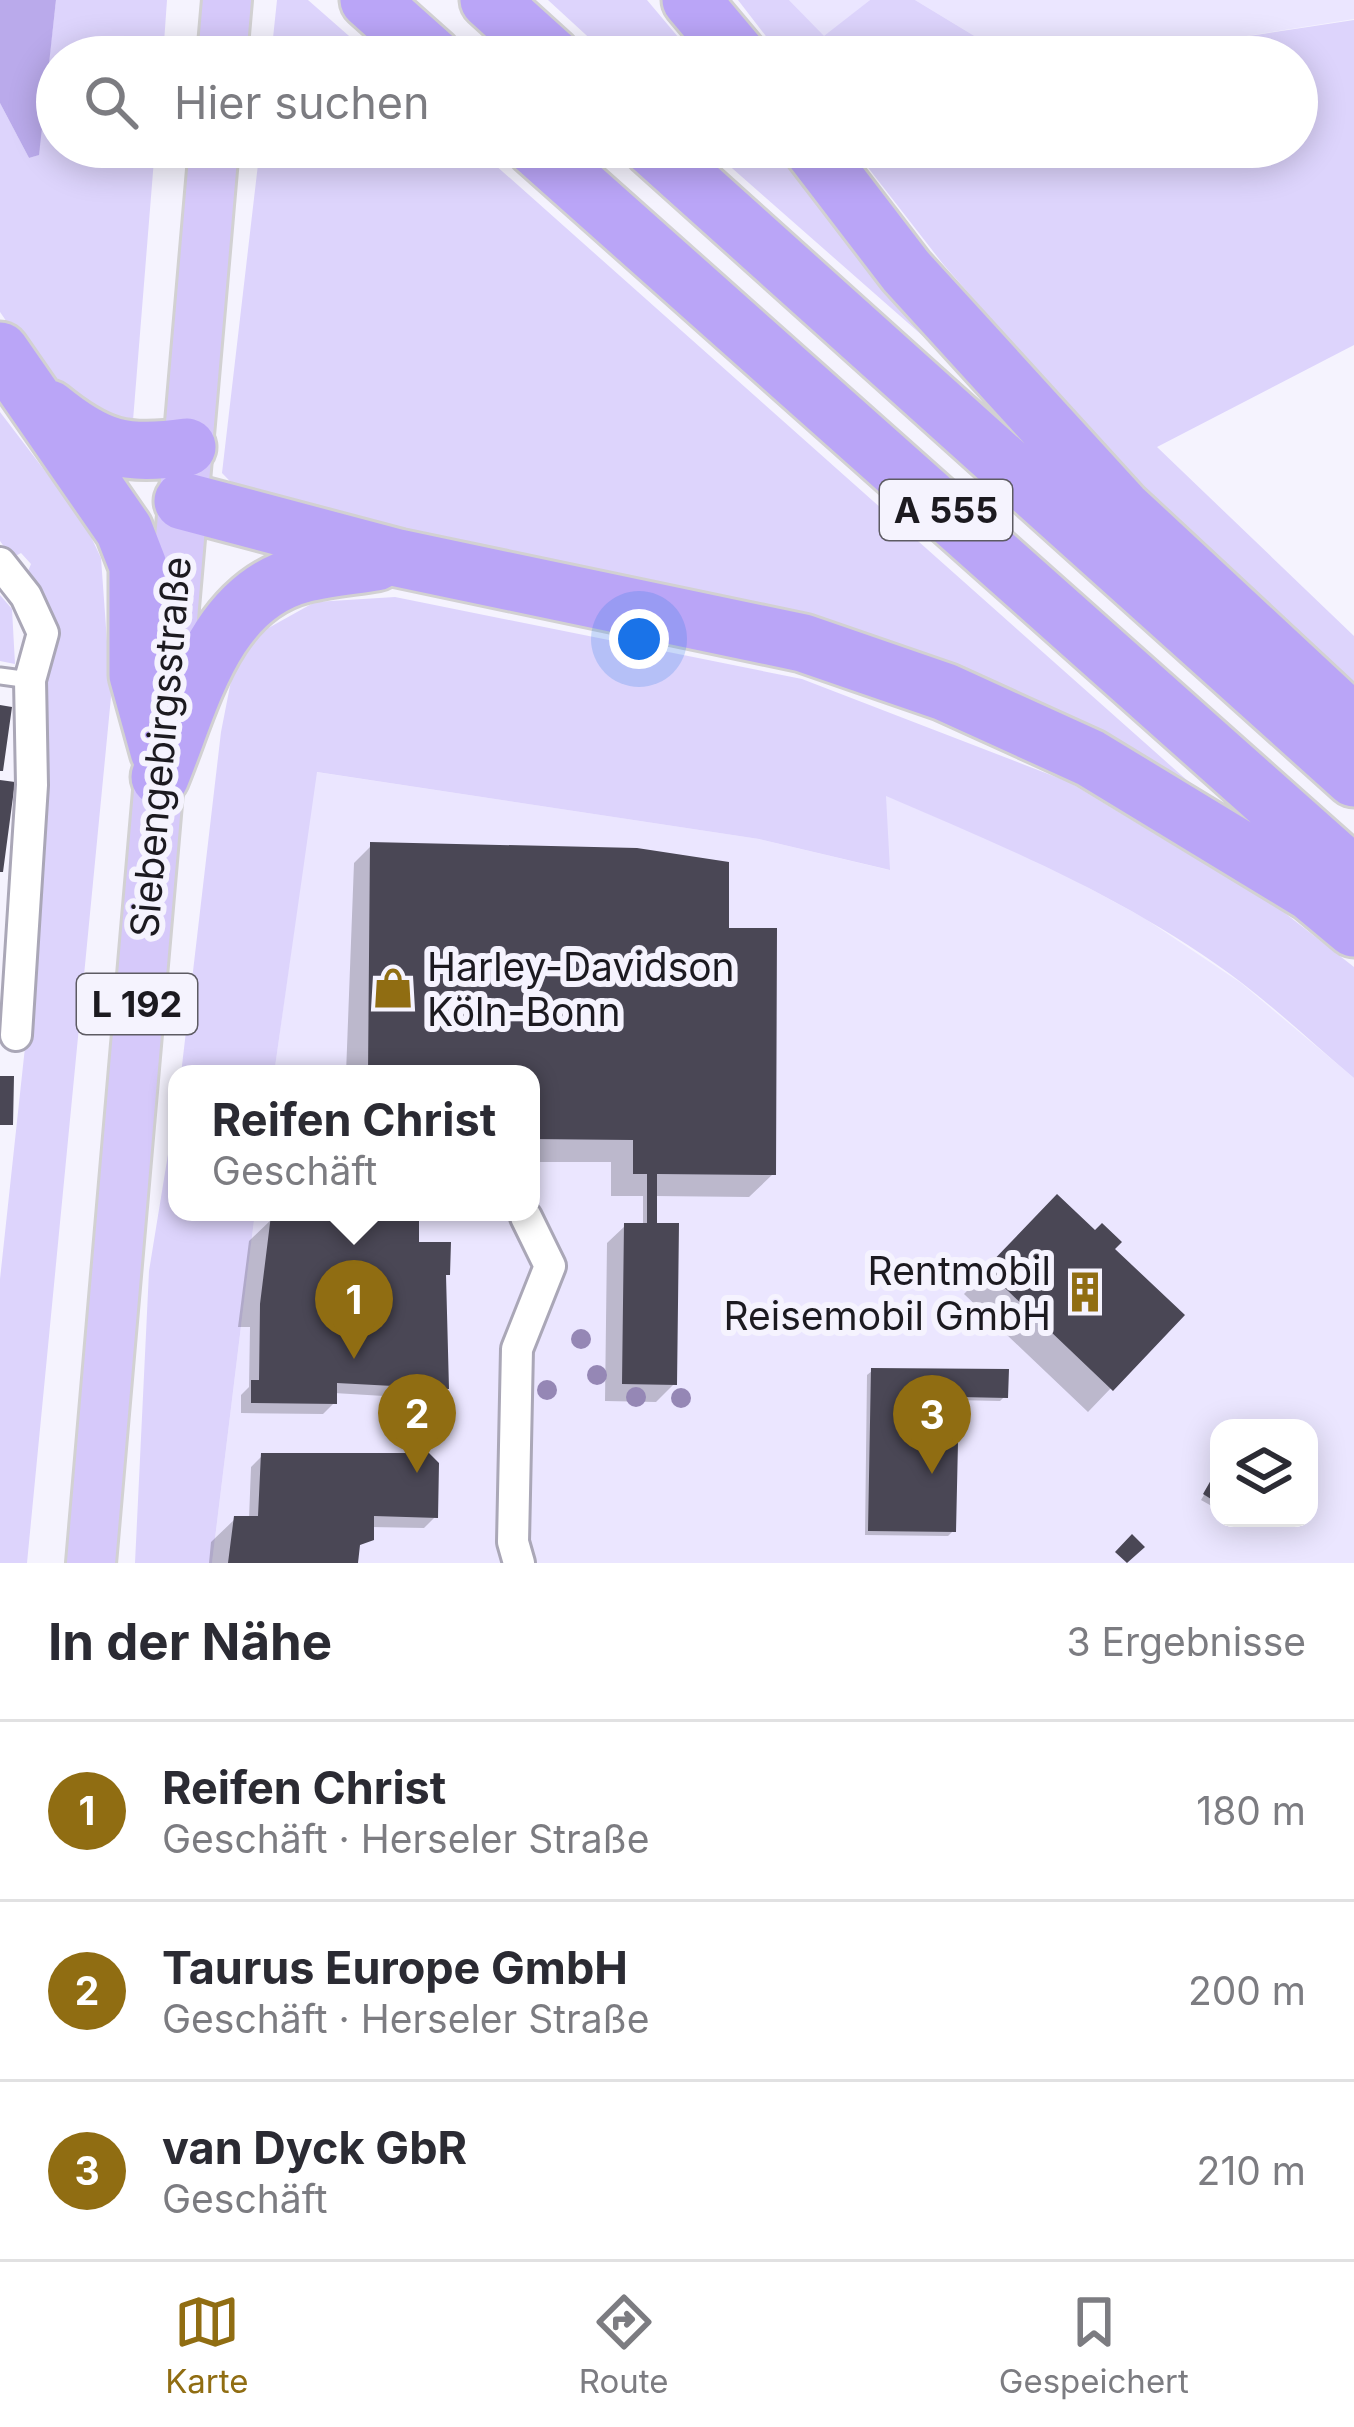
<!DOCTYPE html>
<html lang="de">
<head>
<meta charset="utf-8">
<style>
	:root { --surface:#fff; --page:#f7f7f7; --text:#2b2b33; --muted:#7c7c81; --line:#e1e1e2; --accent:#906d12 }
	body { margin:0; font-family:Inter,sans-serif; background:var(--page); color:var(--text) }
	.controls { position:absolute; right:36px; bottom:36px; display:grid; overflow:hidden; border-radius:24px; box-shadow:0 6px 30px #0003 }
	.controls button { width:108px; height:108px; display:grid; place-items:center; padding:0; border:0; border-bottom:3px solid var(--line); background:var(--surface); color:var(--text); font:60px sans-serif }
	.you { position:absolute; left:639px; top:639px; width:42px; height:42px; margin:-30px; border:9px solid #fff; border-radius:50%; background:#1a73e8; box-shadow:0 0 0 18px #1a73e833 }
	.badge { display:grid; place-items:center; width:78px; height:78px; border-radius:50%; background:var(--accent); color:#fff; font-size:39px; font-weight:700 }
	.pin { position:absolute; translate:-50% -99px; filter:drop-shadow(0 3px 6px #0008) }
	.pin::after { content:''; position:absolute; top:63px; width:42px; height:36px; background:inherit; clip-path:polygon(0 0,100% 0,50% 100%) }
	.popup { position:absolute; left:168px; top:1065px; width:372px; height:156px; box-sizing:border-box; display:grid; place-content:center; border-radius:24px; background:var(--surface); filter:drop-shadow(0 3px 9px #0005); font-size:39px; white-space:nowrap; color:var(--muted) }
	.popup b { font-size:45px; color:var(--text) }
	.popup::after { content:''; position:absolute; left:50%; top:100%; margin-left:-24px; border:24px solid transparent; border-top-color:var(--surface) }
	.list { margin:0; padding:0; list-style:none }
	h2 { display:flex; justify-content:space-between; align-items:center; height:156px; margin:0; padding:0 48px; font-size:51px }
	h2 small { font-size:39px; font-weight:400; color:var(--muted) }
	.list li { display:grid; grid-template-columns:78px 1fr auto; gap:36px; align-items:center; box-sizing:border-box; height:180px; padding:0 48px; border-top:3px solid var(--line) }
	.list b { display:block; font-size:45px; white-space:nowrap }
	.list p { margin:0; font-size:39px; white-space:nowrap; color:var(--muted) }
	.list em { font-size:39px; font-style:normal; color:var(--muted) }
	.icon { flex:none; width:66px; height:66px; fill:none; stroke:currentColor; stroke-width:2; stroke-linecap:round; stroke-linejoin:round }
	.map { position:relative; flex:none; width:1354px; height:1563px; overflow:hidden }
	.search { position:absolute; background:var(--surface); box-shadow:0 6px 30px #0003; left:36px; right:36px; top:36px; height:132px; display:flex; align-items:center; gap:30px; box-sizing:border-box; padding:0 42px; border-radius:66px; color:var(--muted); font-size:45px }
	.sheet { height:696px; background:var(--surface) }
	nav { display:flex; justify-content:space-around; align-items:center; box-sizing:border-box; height:168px; border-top:3px solid var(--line); background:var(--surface); font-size:33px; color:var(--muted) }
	nav a { display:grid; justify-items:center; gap:6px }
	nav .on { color:var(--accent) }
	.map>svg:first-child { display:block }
	.built { fill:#ebe6ff; fill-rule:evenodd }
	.green { fill:#ddd4fc }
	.water { fill:#baaaeb }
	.shadow { fill:#0003 }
	.building { fill:#4a4755 }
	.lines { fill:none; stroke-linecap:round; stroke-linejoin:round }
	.lane-casing { stroke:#aaa7b7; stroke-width:21 }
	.street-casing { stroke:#aaa7b7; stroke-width:36 }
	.primary-casing { stroke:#d2d1d2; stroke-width:54 }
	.highway-casing { stroke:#d2d1d2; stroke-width:63 }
	.lane { stroke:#fff; stroke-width:15 }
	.street { stroke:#fff; stroke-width:30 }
	.primary { stroke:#d6c9fa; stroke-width:48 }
	.highway { stroke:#baa5f7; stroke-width:57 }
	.tree { fill:#9587b5 }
	.labels { text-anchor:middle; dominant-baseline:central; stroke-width:12; stroke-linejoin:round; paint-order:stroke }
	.shield { fill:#f5f3fe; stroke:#5d5b63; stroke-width:3 }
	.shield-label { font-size:36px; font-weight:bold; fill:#1c1a20 }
	.street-label { font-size:39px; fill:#1c1a20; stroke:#f5f3fe }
	.poi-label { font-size:39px; fill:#1c1a20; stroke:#f5f3fe; text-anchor:start }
</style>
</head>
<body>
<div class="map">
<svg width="1354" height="1563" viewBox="0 0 1354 1563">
	<rect width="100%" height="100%" fill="#f5f3fe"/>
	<!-- built -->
	<path class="built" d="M 789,0 L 870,0 L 824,37 Z
		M 915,0 L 1354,0 L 1354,19 L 1112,57 L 1009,57 Z
		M 316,772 L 759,839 L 889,870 L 885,795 L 1043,863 L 1144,918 L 1241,983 L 1354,1078 L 1354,1563 L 212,1563 L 255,1212 L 531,1212 L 531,1074 L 274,1074 ZM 1219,1428 L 1309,1428 L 1309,1518 L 1219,1518 Z"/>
	<!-- green -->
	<path class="green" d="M 56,0 L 167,0 L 163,57 L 57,57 L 57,147 L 155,147 L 132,433 L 62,402 L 0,312 L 0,103 L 29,158 L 38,155 Z
		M 277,0 L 308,0 L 373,57 L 271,57 Z
		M 548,0 L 647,0 L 695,57 L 610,57 Z
		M 738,0 L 789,0 L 824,36 L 870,0 L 915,0 L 1009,57 L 782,57 Z
		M 1354,20 L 1354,345 L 1157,447 L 1354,636 L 1354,692 L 1138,486 L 943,264 L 852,147 L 1297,147 L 1297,57 L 1112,57 Z
		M 260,147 L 475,147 L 1262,847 L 961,686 L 666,585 L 253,505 L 222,473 Z
		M 708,147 L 771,147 L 1007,410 Z
		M 0,412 L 84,522 L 101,558 L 111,697 L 27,1563 L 0,1563 L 0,1279 L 26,1038 L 40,697 L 55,627 L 26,576 L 31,564 L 21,553 L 12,558 L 0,541 Z
		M 0,595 L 12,609 L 15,664 L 0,661 Z
		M 395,597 L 802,679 L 1069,782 L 1281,910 L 1354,967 L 1354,1078 C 1317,1047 1281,1013 1242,983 C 1134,901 1010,849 886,796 L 890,870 L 759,839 L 317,772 L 274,1074 L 181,1074 L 221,732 L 238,645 L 315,602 Z
		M 177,1099 L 177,1212 L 255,1212 L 212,1563 L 135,1563 L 149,1271 Z"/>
	<!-- water -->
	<path class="water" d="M 0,0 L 56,0 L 39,155 L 29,158 L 0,103 Z"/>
	<!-- shadow -->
	<path class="shadow" d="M 372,845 L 726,926 L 773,1174 L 749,1197 L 654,1196 L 674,1384 L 656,1402 L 605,1401 L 607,1243 L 625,1226 L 643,1226 L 643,1196 L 611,1196 L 611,1162 L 531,1162 L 531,1074 L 346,1074 L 354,863 Z
		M 1057,1198 L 1111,1249 L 1111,1388 L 1088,1412 L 964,1294 Z
		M 273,1218 L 416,1245 L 443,1278 L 445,1388 L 434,1399 L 334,1393 L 334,1403 L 323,1414 L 241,1413 L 241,1395 L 249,1387 L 250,1327 L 238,1327 L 249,1241 Z
		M 872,1371 L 1005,1396 L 1000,1401 L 956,1400 L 953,1531 L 948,1536 L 865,1535 L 867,1375 Z
		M 262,1456 L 435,1517 L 424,1528 L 371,1527 L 371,1538 L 356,1547 L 354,1563 L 209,1563 L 211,1542 L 235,1519 L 249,1519 L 251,1467 Z
		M 1219,1470 L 1219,1507 L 1217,1509 L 1201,1500 Z"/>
	<!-- building -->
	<path class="building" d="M 0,705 L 12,707 L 3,771 L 0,771 Z
		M 0,780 L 15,782 L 3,872 L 0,872 Z
		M 370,842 L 637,848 L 729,862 L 729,928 L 777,928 L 776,1175 L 657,1174 L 657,1223 L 679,1223 L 677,1385 L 622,1384 L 624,1223 L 647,1223 L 647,1174 L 633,1174 L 633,1140 L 531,1139 L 531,1074 L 368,1074 Z
		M 0,1076 L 14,1076 L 13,1125 L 0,1125 Z
		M 1057,1194 L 1095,1230 L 1102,1223 L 1122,1242 L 1115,1249 L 1185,1315 L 1113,1391 L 985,1269 Z
		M 271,1215 L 419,1217 L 419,1242 L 451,1242 L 450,1275 L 446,1275 L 449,1389 L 337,1383 L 337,1404 L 251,1403 L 251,1380 L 259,1380 L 260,1304 Z
		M 871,1368 L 1009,1369 L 1008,1398 L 959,1397 L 956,1532 L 868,1531 Z
		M 261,1453 L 429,1453 L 439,1463 L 438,1518 L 374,1516 L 374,1540 L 360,1545 L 358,1563 L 228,1563 L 234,1516 L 258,1516 Z
		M 1219,1466 L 1219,1504 L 1203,1494 Z
		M 1132,1534 L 1145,1547 L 1127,1563 L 1115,1552 Z"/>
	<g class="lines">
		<!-- lane casing -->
		<g class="lane-casing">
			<path id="lane" d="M 0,676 L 30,680"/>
		</g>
		<!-- street casing -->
		<g class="street-casing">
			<path id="street" d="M 0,563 L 26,596 L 43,633 L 30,680 L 32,785 L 16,1035
				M 519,1563 L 513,1542 L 517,1349 L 550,1266 L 526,1217"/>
		</g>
		<!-- primary casing -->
		<g class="primary-casing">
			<path id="primary" d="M 222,57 L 227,0
				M 91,1563 L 214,147"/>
		</g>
		<!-- highway casing -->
		<g class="highway-casing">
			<path id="highway" d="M 369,0 L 433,57
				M 489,0 L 552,57
				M 691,0 L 739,57
				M 535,147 L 1354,876
				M 652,147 L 1354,778
				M 811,147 L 906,271 L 1122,508 L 1354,724
				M 0,351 L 124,530 L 138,566 L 138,675 L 159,751
				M 49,409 C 98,449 125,456 187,447
				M 183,501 L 398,558 L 803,643 L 945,692 L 1090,758 L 1312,893 L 1354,928
				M 160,777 C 191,702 213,597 303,574 C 327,568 352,566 376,562"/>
		</g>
		<!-- lane -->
		<use href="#lane" class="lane"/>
		<!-- street -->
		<use href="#street" class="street"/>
		<!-- primary -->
		<use href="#primary" class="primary"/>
		<!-- highway -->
		<use href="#highway" class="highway"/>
	</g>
	<!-- trees -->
	<g class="tree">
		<circle cx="581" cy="1339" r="10"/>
		<circle cx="597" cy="1375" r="10"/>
		<circle cx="547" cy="1390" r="10"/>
		<circle cx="636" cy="1397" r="10"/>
		<circle cx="681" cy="1398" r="10"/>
	</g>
	<!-- icons -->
	<defs>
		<g id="shop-bare" transform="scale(3.24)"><path d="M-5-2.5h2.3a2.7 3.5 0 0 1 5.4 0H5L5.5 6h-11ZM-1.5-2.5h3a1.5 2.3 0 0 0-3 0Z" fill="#906d12" stroke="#f5f3fe" stroke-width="2.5" paint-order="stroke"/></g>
		<g id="building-bare" transform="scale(3.24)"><path d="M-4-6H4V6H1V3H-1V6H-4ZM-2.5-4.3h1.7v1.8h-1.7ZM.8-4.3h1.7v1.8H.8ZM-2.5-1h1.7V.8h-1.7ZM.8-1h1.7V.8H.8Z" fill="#906d12" stroke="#f5f3fe" stroke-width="2.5" paint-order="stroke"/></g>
	</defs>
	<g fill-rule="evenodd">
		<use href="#shop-bare" x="393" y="988"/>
		<use href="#building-bare" x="1085" y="1292"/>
	</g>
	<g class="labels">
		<!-- shield labels -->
		<g class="shield">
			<rect x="880" y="480" width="132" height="60" rx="9"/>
			<rect x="77" y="974" width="120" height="60" rx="9"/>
		</g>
		<g class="shield-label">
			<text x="946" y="510">A 555</text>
			<text x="137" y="1004">L 192</text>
		</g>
		<!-- street labels -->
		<g class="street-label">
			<text transform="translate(160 747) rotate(-85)">Siebengebirgsstraße</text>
		</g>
		<!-- poi labels -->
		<g class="poi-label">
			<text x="427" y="966">Harley-Davidson<tspan x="427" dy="45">Köln-Bonn</tspan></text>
			<text x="1051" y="1270" text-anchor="end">Rentmobil<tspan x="1051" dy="45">Reisemobil GmbH</tspan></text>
		</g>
	</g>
</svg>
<div class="controls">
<button><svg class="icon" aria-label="layers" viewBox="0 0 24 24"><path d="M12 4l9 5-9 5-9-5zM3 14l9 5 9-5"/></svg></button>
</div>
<div class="you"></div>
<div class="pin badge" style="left:354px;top:1359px">1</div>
<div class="popup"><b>Reifen Christ</b>Geschäft</div>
<div class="pin badge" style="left:417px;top:1473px">2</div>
<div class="pin badge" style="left:932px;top:1474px">3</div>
<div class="search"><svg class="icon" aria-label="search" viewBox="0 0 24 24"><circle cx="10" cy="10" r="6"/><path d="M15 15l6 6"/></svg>Hier suchen</div>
</div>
<section class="sheet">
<h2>In der Nähe<small>3 Ergebnisse</small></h2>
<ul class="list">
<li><span class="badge">1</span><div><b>Reifen Christ</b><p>Geschäft · Herseler Straße</p></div><em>180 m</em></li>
<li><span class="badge">2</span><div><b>Taurus Europe GmbH</b><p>Geschäft · Herseler Straße</p></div><em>200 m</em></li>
<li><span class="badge">3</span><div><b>van Dyck GbR</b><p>Geschäft</p></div><em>210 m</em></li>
</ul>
</section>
<nav>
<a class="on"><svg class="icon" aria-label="map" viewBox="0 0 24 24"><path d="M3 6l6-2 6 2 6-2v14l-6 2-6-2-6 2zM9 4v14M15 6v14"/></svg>Karte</a>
<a><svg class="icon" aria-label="directions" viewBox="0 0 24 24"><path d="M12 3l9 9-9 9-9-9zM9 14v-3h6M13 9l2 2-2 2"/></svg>Route</a>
<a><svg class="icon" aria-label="saved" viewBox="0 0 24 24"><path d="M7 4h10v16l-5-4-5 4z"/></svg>Gespeichert</a>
</nav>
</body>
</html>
